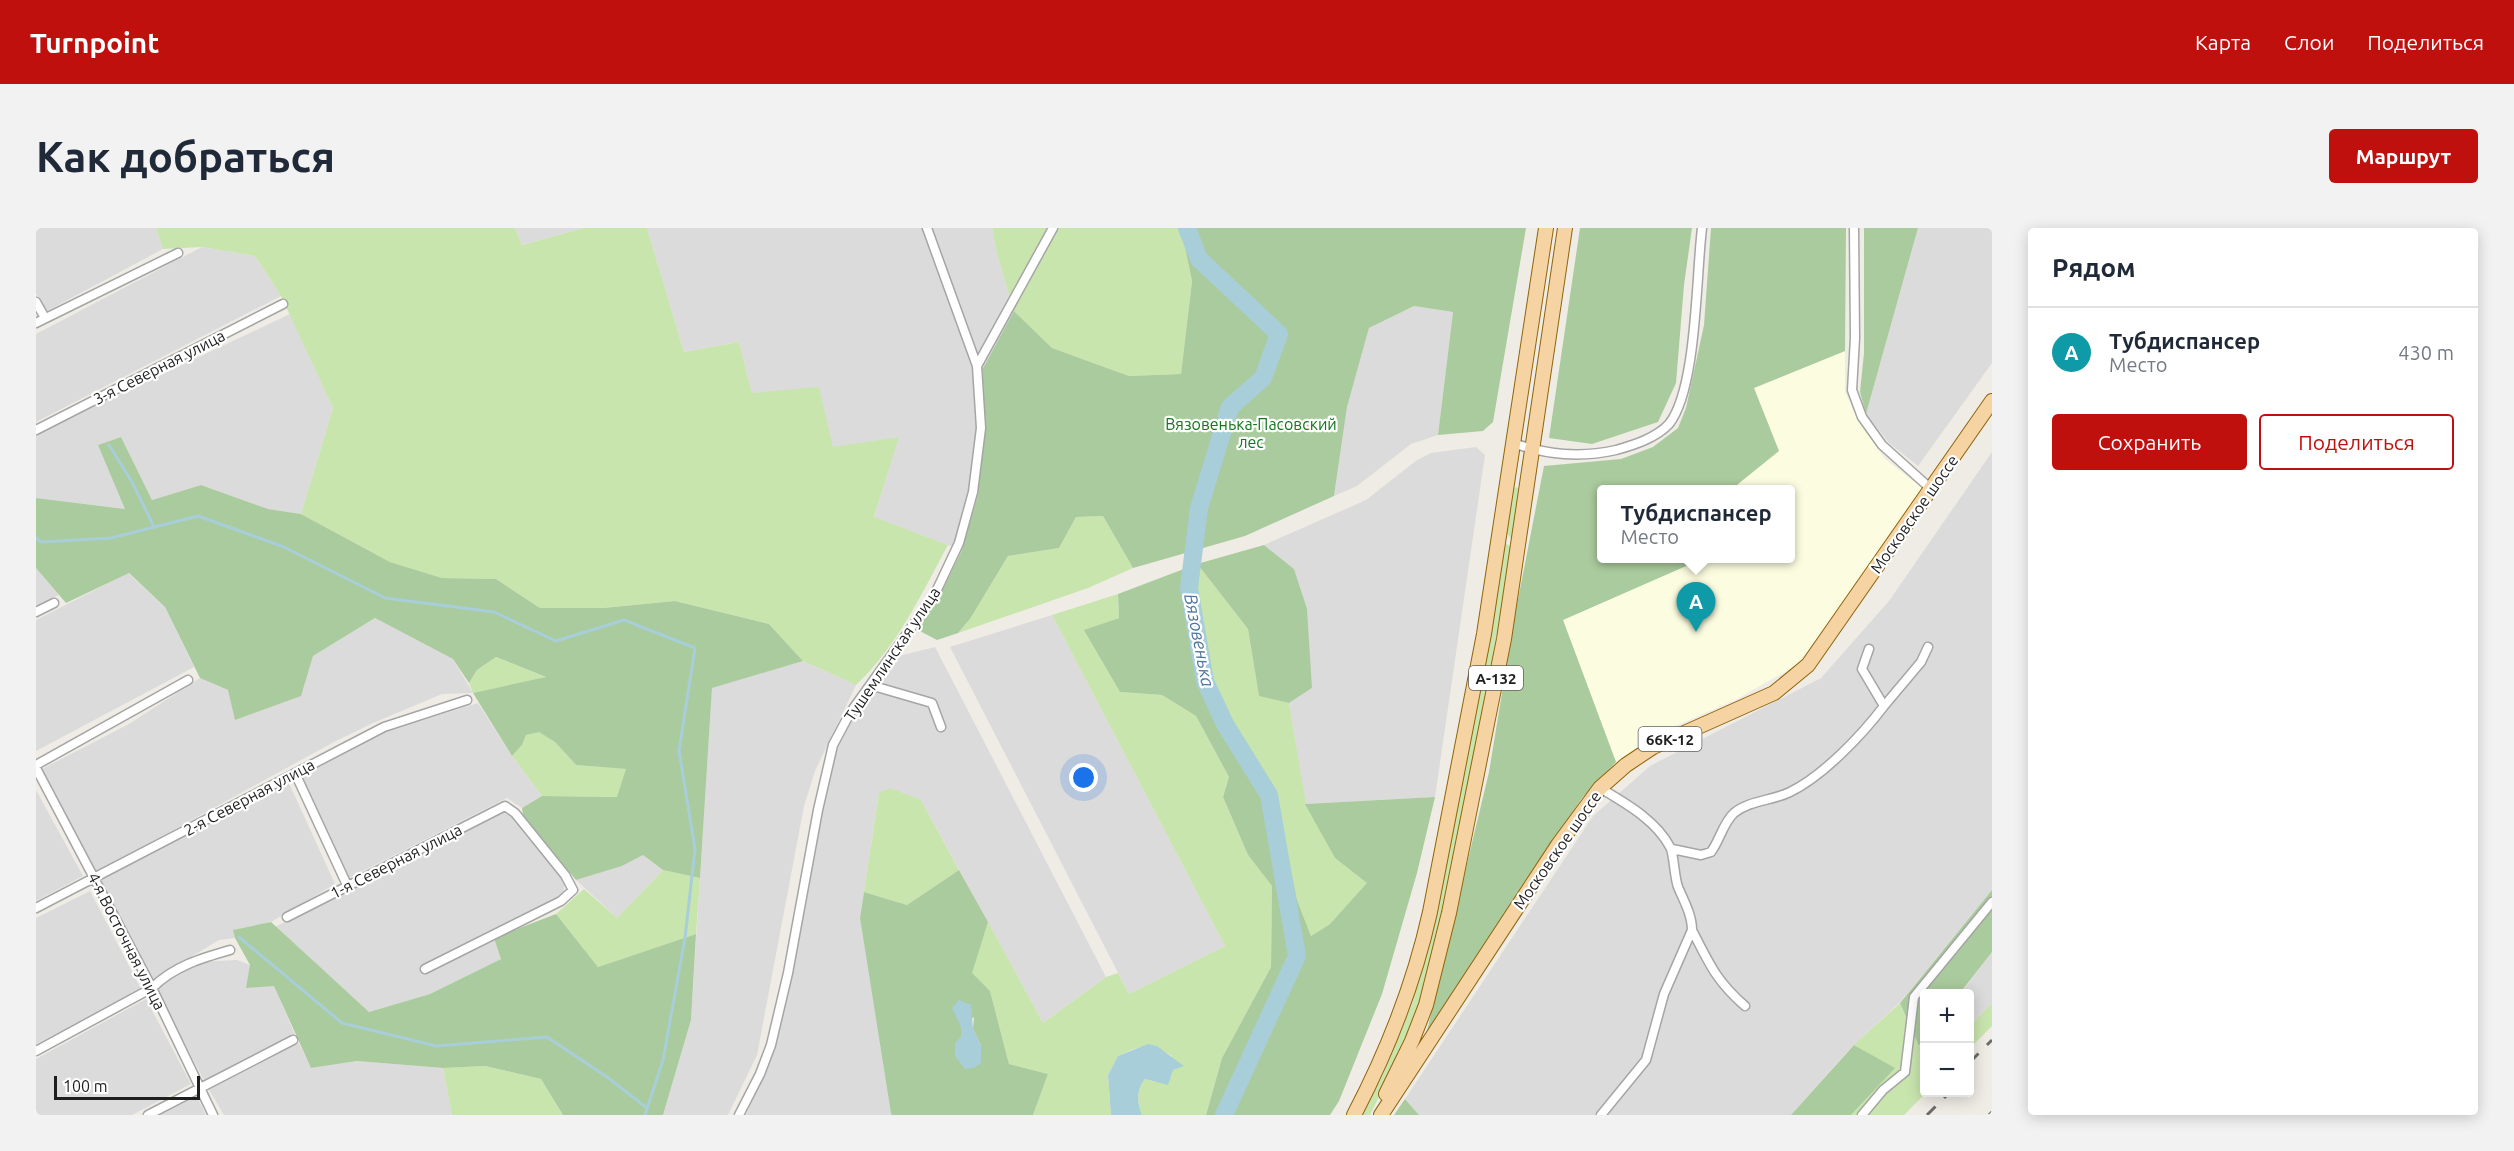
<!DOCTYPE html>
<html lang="ru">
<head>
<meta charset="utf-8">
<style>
	:root { --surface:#fff; --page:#f2f2f3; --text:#1f2937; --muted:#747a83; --line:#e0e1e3; --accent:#bf100e }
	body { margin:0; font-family:Ubuntu,sans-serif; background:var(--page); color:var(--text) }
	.controls { position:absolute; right:18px; bottom:18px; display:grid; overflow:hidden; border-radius:6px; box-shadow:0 3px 15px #0003 }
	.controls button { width:54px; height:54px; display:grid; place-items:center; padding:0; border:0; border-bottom:2px solid var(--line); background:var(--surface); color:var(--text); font:30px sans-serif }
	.scale { position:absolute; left:18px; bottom:15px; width:146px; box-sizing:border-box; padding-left:6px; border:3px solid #1e1e1e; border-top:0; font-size:16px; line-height:21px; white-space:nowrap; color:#1e1e1e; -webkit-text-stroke:4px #fff; paint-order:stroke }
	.you { position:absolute; left:1048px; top:550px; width:21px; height:21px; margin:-15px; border:4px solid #fff; border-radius:50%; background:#1a73e8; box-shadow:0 0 0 9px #1a73e833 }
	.badge { display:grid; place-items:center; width:39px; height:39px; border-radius:50%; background:var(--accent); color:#fff; font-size:20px; font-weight:700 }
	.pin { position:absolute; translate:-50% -50px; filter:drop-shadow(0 2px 3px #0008) }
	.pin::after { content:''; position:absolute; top:32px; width:21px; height:18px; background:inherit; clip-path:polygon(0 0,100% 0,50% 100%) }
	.popup { position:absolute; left:1561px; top:257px; width:198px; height:78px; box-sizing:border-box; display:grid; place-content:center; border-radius:6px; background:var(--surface); filter:drop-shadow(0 2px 4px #0005); font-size:20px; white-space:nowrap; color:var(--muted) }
	.popup b { font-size:22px; color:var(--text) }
	.popup::after { content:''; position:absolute; left:50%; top:100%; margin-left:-12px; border:12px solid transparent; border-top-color:var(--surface) }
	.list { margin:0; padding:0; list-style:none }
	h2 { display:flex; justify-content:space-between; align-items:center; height:78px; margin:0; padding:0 24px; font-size:26px }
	h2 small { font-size:20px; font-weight:400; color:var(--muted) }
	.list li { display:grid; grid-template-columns:39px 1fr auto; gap:18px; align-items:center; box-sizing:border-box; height:90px; padding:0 24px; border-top:2px solid var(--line) }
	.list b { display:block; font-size:22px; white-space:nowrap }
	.list p { margin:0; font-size:20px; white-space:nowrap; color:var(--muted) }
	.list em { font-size:20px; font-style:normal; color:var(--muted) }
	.actions { display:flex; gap:12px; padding:18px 24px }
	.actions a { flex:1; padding:14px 0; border:2px solid var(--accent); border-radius:6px; text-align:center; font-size:21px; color:var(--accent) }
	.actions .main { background:var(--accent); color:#fff }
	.map { position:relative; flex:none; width:1956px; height:887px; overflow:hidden; border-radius:6px }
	header { display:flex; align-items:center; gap:36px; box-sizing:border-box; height:84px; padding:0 30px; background:var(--accent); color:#fff }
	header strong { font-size:28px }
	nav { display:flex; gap:33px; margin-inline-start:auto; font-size:21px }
	.intro { display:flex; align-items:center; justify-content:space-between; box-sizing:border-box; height:144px; padding:0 36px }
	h1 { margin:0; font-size:42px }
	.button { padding:15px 27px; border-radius:6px; background:var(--accent); color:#fff; font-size:21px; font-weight:700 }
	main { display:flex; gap:36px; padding:0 36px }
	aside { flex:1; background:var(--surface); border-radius:6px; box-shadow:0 3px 15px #0003 }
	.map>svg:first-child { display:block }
	.residential { fill:#dcdbdb }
	.education { fill:#fcfde0 }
	.grass { fill:#c9e5ae }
	.forest { fill:#aacb9d; fill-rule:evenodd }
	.water { fill:#a8ced9 }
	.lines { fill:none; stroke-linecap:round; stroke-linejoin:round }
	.stream { stroke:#a8ced9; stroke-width:3 }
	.river { stroke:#a8ced9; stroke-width:18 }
	.minor-casing { stroke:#a5a5a5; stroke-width:11 }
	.primary-casing { stroke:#8f640a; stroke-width:16 }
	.minor { stroke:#fff; stroke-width:8 }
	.primary { stroke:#f5d3a3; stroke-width:14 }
	.rail { stroke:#6c6c6c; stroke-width:3; stroke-dasharray:12 12; stroke-linecap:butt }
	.labels { text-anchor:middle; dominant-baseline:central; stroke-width:4.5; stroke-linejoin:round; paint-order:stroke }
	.shield { fill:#fff; stroke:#626262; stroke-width:1.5 }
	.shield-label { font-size:15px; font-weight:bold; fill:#1e1e1e }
	.street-label { font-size:16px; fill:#1e1e1e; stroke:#fff }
	.park-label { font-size:16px; fill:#13761c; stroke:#fff }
	.water-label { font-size:18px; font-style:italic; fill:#4e76a0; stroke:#fff }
</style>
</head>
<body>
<header>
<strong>Turnpoint</strong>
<nav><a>Карта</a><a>Слои</a><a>Поделиться</a></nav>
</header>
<div class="intro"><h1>Как добраться</h1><a class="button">Маршрут</a></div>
<main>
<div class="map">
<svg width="1956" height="887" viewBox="0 0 1956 887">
	<rect width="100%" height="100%" fill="#efece5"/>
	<!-- residential -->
	<path class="residential" d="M 0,0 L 120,0 L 127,21 L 11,83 L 0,66 Z
		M 479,0 L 548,0 L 486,17 Z
		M 611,0 L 956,0 L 961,26 L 978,83 L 945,144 L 948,160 L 948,204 L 942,267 L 926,322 L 838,290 L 862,210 L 797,220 L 716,165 L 703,114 L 648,124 Z
		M 1882,0 L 1956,0 L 1956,135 L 1882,238 L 1853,215 L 1830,186 Z
		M 166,19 L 219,28 L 245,68 L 0,194 L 0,106 Z
		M 1378,78 L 1417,84 L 1402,207 L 1375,216 L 1321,258 L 1298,268 L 1311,179 L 1333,100 Z
		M 254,86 L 297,180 L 265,286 L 232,281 L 165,257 L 116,272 L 85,209 L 62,217 L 90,281 L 0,270 L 0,206 Z
		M 1440,219 L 1449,227 L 1399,569 L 1269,576 L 1253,475 L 1276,460 L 1258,341 L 1228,317 L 1330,272 L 1381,232 L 1395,225 Z
		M 1956,224 L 1956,662 L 1864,774 L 1812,823 L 1755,887 L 1383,887 L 1369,871 L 1557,588 L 1614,538 L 1785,450 L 1853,373 Z
		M 0,340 L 23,367 L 0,378 Z
		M 92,345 L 129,379 L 158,439 L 0,523 L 0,392 Z
		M 1016,387 L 1189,718 L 1093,766 L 914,419 Z
		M 339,390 L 417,431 L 437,465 L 406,466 L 337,495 L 298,514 L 59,645 L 6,541 L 93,496 L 164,450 L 192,462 L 264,468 L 277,428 Z
		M 899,419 L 1070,749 L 1007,795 L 885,572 L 843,565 L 824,690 L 856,887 L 710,887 L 733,834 L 800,517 L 821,483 L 863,428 Z
		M 767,433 L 820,457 L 779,543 L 768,578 L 721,827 L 692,887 L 627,887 L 655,792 L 676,459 Z
		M 442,475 L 476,528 L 506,568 L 486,580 L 471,570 L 313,650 L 264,546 L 350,504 Z
		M 252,553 L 299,656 L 235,694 L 198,702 L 199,710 L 183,712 L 115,753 L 64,652 Z
		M 0,562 L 47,648 L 0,673 Z
		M 467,585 L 476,588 L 529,654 L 527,666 L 456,703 L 465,731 L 394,766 L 333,784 L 239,699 L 415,608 Z
		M 607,627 L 627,642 L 581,690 L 540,652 L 586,638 Z
		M 54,663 L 105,761 L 0,816 L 0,690 Z
		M 1956,724 L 1956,775 L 1934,798 L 1934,766 L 1924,766 Z
		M 201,732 L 214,737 L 238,757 L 259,807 L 168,852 L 119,761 L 126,753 L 162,734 Z
		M 110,771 L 155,856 L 96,887 L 0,887 L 0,831 Z
		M 263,815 L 275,840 L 321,833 L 407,840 L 416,887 L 188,887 L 172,860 Z
		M 160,867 L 170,887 L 122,887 Z"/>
	<!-- education -->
	<path class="education" d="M 1809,123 L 1809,164 L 1821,190 L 1848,230 L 1886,260 L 1809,372 L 1761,437 L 1699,472 L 1630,502 L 1580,534 L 1527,392 L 1666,331 L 1754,330 L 1754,262 L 1700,261 L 1702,256 L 1742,223 L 1718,160 Z"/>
	<!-- grass -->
	<path class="grass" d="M 120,0 L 479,0 L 486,17 L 548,0 L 611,0 L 648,124 L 703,114 L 716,165 L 783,159 L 797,219 L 863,209 L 838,289 L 912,317 C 886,365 861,419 820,457 L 767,433 L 733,396 L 639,373 L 567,380 L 504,380 L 460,351 L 406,350 L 354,334 L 265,286 L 297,180 L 245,68 L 219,28 L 166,19 L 127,21 Z
		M 956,0 L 1145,0 L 1156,53 L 1145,146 L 1093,148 L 1016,120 L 978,83 L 961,26 Z
		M 1477,259 L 1483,260 L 1476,311 L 1470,305 Z
		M 1067,288 L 1097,340 L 1052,360 L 922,405 L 934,391 L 972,328 L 1023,320 L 1040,289 Z
		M 1468,314 L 1475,319 C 1461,408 1445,496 1428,584 C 1418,633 1409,682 1396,731 C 1382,785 1359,837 1334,887 L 1326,887 L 1346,849 L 1376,776 L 1401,685 Z
		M 1161,336 L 1212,401 L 1223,467 L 1253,475 L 1270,576 L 1299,630 L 1332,655 L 1294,696 L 1275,708 L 1261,672 L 1239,565 L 1216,530 L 1176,452 L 1160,360 Z
		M 1082,366 L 1083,390 L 1049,402 L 1084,464 L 1126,467 L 1160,488 L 1193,549 L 1187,569 L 1212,627 L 1236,658 L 1235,739 L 1186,830 L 1170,887 L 1106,887 C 1101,875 1100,862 1109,851 L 1120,854 L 1136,828 C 1113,813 1106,817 1082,828 L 1072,847 L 1075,887 L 997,887 L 1012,846 L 973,836 L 954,763 L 935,746 L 952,694 L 1007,795 L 1070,749 L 1082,745 L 1093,766 L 1189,718 L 1016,387 Z
		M 460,429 L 512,450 L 437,465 L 433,455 L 441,442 Z
		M 503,503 L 519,514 L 540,537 L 591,541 L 582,569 L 506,568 L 476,528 L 486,517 L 490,507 Z
		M 854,560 L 885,572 L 923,642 L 871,677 L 828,664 L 843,565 Z
		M 627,642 L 664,650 L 660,706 L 562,739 L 520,686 L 548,661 L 581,690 Z
		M 1864,775 L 1883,818 L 1888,823 L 1888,864 L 1890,865 L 1868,887 L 1815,887 L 1858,840 L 1818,817 Z
		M 1956,775 L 1956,798 L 1934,820 L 1934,798 Z
		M 449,838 L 505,851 L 527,887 L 416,887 L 407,840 Z"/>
	<!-- forest -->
	<path class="forest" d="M 1145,0 L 1490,0 L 1457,194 L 1447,203 L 1402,207 L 1417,84 L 1378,78 L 1333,100 L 1311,179 L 1298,268 L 1209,308 L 1097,340 L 1067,288 L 1040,289 L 1023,320 L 972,328 L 934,391 L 922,405 L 901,412 L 878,400 L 903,369 L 926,322 L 942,267 L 948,204 L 948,160 L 945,144 L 978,83 L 1016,120 L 1093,148 L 1145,146 L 1156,53 Z
		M 1544,0 L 1656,0 L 1648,57 L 1640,155 L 1622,194 L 1556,216 L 1513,210 Z
		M 1675,0 L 1810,0 L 1809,123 L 1718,160 L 1743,223 L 1702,256 L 1700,261 L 1566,262 L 1566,330 L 1666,331 L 1527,392 L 1580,534 L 1546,570 L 1433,739 L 1389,811 L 1453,544 L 1478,392 L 1508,238 L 1585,231 L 1617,219 L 1642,200 L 1650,180 L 1668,97 Z
		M 1828,0 L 1882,0 L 1830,186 L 1824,164 L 1828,125 Z
		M 85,209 L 116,272 L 165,257 L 232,281 L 265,286 L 354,334 L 406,350 L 460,351 L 504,380 L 567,380 L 639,373 L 733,396 L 767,433 L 676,460 L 664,650 L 627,642 L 607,627 L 586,638 L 540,652 L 487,587 L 486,580 L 506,568 L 581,569 L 590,541 L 540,537 L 519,514 L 503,504 L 490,507 L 486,517 L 476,528 L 437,465 L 510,449 L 460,429 L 441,442 L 433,455 L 417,431 L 339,390 L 277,428 L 265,468 L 199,492 L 192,462 L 164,450 L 129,379 L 93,345 L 30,375 L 0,340 L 0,270 L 89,281 L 62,217 Z
		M 1228,317 L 1258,341 L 1271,381 L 1276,460 L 1253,475 L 1223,468 L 1212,401 L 1162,337 L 1160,360 L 1176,452 L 1216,530 L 1239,565 L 1261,672 L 1275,708 L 1294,696 L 1331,655 L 1299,630 L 1269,576 L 1399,569 L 1381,645 L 1346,766 L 1303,873 L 1294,887 L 1170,887 L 1186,830 L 1235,739 L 1236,658 L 1212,627 L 1187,569 L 1193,549 L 1160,488 L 1126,467 L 1084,464 L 1048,402 L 1083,390 L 1082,366 L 1161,336 Z
		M 923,642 L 952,694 L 936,745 L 954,763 L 973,836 L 1012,846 L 997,887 L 856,887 L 855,885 L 824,690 L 828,664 L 871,677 ZM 938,789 L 937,801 L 945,818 L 925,809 L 925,799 Z
		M 1956,662 L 1956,724 L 1924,765 L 1888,766 L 1888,811 L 1883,818 L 1864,775 Z
		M 520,686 L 562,739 L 660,706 L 655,792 L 627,887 L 527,887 L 505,851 L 449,838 L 407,840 L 321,833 L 275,840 L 238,758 L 210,760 L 214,737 L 199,710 L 197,702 L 235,694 L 333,784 L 394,766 L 465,731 L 458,710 Z
		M 1818,817 L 1859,840 L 1815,887 L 1755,887 Z
		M 1369,871 L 1383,887 L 1358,887 Z"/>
	<!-- water -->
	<path class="water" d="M 923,772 L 935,777 L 937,801 L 945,818 L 945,835 L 938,840 L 929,841 L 919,828 L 919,815 L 925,809 L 925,799 L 916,780 Z
		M 1112,816 L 1121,818 L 1148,838 L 1137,842 L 1132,857 L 1109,851 C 1100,862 1101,875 1106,887 L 1075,887 L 1072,847 L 1082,828 Z"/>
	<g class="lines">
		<!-- stream -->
		<path class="stream" d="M 73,217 L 96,254 L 118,299
			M 0,310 L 5,314 L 75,310 L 162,288 L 248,319 L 349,370 L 458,384 L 520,413 L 588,392 L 659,420 L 643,523 L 659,621 L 649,710 L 627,832 L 609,887
			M 203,709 L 306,795 L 400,818 L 511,809 L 571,849 L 611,880"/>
		<!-- river -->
		<path class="river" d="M 1151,0 L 1163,31 L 1243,106 L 1227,150 L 1194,179 L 1163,280 L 1153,360 L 1169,453 L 1189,496 L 1233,567 L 1261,728 L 1188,887"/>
		<!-- minor casing -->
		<g class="minor-casing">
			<path id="minor" d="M 1818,0 L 1819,110 L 1816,162 L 1826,189 L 1846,217 L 1895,261
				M 0,74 L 9,90
				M 0,95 L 142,25
				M 941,138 L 1017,0
				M 0,202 L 247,76
				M 1477,215 C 1512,227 1544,230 1580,222 C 1598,217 1620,210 1633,196 C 1661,161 1660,48 1666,0
				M 0,384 L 18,375
				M 834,457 L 896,475 L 905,499
				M 1848,478 L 1885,434 L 1892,419
				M 0,537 L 152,452
				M 0,540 L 116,760 L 177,887
				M 259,545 L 311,657
				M 1564,560 C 1589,575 1620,592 1634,619 C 1638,625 1638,648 1642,659 C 1648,673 1656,687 1656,702 L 1628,766 L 1610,832 L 1565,887
				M 1636,621 L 1665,627 L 1675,624 C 1684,612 1687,595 1698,585 C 1714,572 1736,573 1754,564 C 1787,548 1826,507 1848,478 L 1826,441 L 1833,421
				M 0,680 L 348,499 L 431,472
				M 251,689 L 469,578 L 479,585 L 529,647 L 537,662 L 525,673 L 389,741
				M 1656,702 C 1673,735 1680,753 1709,778
				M 0,823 L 116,760 C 138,738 166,730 194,722
				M 112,887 L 257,812
				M 703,887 L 724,846 L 735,817 L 752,745 L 782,582 L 797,517 L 814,485 L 898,368 L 923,315 L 937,264 L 945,200 L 941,138 L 891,0
				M 1826,887 L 1847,862 L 1869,844 L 1878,769 L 1956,674"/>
		</g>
		<!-- primary casing -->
		<g class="primary-casing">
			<path id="primary" d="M 1350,866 L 1376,813 L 1390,777 L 1413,685 L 1468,411 L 1529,0
				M 1318,887 C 1352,822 1378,756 1394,684 L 1448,406 L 1510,0
				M 1345,887 L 1522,617 L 1564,560 L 1590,537 L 1617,519 L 1738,465 L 1772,437 L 1956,173"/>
		</g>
		<!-- minor -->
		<use href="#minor" class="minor"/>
		<!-- primary -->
		<use href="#primary" class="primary"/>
		<!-- rail -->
		<path class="rail" d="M 1934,834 L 1956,812
			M 1891,887 L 1914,864
			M 1953,887 L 1956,884"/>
	</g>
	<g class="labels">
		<!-- shield labels -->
		<g class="shield">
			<rect x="1433" y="438" width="54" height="24" rx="4.5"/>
			<rect x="1602.5" y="499" width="63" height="24" rx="4.5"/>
		</g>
		<g class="shield-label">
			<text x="1460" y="450">А-132</text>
			<text x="1634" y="511">66К-12</text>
		</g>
		<!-- street labels -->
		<g class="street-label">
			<text transform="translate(123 139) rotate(-27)">3-я Северная улица</text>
			<text transform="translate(1878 286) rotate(-55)">Московское шоссе</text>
			<text transform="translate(856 426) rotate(-56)">Тушемлинская улица</text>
			<text transform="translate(213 569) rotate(-28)">2-я Северная улица</text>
			<text transform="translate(1521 622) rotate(-55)">Московское шоссе</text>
			<text transform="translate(360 633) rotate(-27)">1-я Северная улица</text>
			<text transform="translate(91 713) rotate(63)">4-я Восточная улица</text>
		</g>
		<!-- park labels -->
		<g class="park-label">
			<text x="1215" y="196">Вязовенька-Пасовский<tspan x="1215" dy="18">лес</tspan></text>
		</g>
		<!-- water labels -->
		<g class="water-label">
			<text transform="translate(1164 412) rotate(79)">Вязовенька</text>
		</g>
	</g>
</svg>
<div class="controls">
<button>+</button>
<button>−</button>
</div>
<div class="scale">100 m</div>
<div class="you"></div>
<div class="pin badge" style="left:1660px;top:404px;background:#0f9aa8">A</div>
<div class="popup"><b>Тубдиспансер</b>Место</div>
</div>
<aside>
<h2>Рядом<small></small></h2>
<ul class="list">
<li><span class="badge" style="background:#0f9aa8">A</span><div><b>Тубдиспансер</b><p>Место</p></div><em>430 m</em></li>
</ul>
<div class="actions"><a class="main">Сохранить</a><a>Поделиться</a></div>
</aside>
</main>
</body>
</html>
